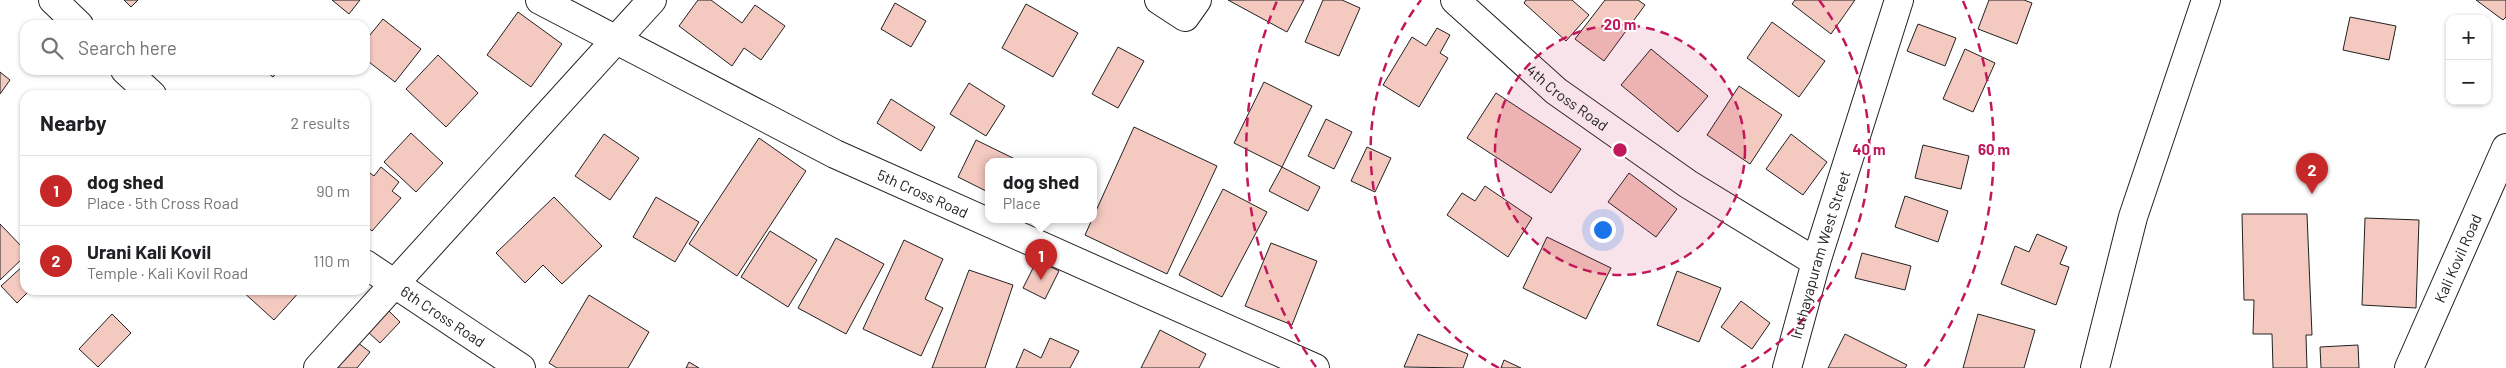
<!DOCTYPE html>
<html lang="en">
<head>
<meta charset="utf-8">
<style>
	:root { --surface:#fff; --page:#f2f2f2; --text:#202124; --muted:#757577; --line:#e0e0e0; --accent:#c62828 }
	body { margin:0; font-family:Barlow,sans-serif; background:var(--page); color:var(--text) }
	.controls { position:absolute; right:15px; top:15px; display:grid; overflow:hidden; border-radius:10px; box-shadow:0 1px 4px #0004 }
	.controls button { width:45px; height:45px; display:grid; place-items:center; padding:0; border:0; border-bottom:1px solid var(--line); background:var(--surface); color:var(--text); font:25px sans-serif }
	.you { position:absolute; left:1602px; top:229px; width:18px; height:18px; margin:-12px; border:4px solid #fff; border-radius:50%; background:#1a73e8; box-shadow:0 0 0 8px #1a73e833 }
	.badge { display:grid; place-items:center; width:32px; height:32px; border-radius:50%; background:var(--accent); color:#fff; font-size:16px; font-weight:700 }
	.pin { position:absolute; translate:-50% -41px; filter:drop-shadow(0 1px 2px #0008) }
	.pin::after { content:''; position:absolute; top:26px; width:18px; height:15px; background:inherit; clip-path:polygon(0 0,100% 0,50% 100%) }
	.popup { position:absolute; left:985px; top:158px; width:112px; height:65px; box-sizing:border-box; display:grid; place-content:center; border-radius:10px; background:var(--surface); filter:drop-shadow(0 1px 4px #0005); font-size:16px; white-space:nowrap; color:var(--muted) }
	.popup b { font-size:19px; color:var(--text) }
	.popup::after { content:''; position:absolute; left:50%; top:100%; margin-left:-10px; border:10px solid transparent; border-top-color:var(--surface) }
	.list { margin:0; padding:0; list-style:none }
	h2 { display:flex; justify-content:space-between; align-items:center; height:65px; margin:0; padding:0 20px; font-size:21px }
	h2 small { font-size:16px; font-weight:400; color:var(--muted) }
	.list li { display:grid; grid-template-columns:32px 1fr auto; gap:15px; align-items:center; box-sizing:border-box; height:70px; padding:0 20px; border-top:1px solid var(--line) }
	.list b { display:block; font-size:19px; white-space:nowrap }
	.list p { margin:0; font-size:16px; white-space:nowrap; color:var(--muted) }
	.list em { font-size:16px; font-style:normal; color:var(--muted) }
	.icon { flex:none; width:28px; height:28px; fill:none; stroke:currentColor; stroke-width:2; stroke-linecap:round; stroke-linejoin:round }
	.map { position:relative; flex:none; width:2506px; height:368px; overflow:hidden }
	.search { position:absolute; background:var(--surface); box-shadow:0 1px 4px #0004; left:20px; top:20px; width:350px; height:55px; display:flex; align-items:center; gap:12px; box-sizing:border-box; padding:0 18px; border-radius:15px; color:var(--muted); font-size:19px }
	.panel { position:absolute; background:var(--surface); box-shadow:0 1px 4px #0004; left:20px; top:90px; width:350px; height:205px; border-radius:15px }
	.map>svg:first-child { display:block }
	.building { fill:#f3c9c0; stroke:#222 }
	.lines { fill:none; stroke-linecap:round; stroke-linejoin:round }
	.minor-casing { stroke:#222; stroke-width:30 }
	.tertiary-casing { stroke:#222; stroke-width:30 }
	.secondary-casing { stroke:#222; stroke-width:30 }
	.minor { stroke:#fff; stroke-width:28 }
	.tertiary { stroke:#fff; stroke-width:28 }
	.secondary { stroke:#fff; stroke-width:28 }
	.ring { fill:none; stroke:#c2185b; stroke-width:2.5; stroke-dasharray:9 6 }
	.labels { text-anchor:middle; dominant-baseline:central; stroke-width:4; stroke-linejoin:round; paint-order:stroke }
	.street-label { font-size:15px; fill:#222; stroke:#fff }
	.centre { fill:#c2185b; stroke:#fff; stroke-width:2.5 }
	.ring-label { font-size:15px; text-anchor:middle; font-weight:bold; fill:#c2185b; stroke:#fff; stroke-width:4; stroke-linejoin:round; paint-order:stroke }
</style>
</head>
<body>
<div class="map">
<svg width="2506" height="368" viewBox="0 0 2506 368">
	<rect width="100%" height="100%" fill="#fff"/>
	<!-- building -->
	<path class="building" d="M 124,0 L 138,0 L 131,7 Z
		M 332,0 L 360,0 L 349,14 Z
		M 698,0 L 711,0 L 742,23 L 755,5 L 785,26 L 761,60 L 744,48 L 732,66 L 679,26 Z
		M 1228,0 L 1304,0 L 1287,32 Z
		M 1323,0 L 1342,0 L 1360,8 L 1339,56 L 1305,42 Z
		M 1526,0 L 1572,0 L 1589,15 L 1566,41 L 1524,3 Z
		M 1605,0 L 1638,0 L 1645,5 L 1604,61 L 1575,39 Z
		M 1795,0 L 1855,0 L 1831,34 L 1792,4 Z
		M 1989,0 L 2024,0 L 2032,3 L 2017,44 L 1978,29 Z
		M 2476,0 L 2506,0 L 2506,17 L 2503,20 Z
		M 895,3 L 926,21 L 911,47 L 881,29 Z
		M 1026,4 L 1078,33 L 1053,77 L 1002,48 Z
		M 518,12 L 562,44 L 531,87 L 487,55 Z
		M 2350,17 L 2396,26 L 2389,60 L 2343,50 Z
		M 383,19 L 421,49 L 395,82 L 365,59 L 365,41 Z
		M 1772,22 L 1825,61 L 1799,97 L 1747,58 Z
		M 1918,24 L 1956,38 L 1945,66 L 1907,51 Z
		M 1437,28 L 1450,35 L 1440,53 L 1448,58 L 1419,107 L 1383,85 L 1412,37 L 1426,46 Z
		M 1118,47 L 1144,61 L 1118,108 L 1092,94 Z
		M 1651,49 L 1708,96 L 1678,132 L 1621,85 Z
		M 1965,49 L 1995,63 L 1973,112 L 1943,99 Z
		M 438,55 L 478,93 L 446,127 L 406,89 Z
		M 264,70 L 279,70 L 273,77 Z
		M 0,72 L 10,80 L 0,94 Z
		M 1264,82 L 1312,106 L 1282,167 L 1234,143 Z
		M 969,83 L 1005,106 L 986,136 L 950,114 Z
		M 1739,86 L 1782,115 L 1750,164 L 1707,135 Z
		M 1496,93 L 1581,149 L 1551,193 L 1467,138 Z
		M 891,99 L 935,127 L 921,151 L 877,123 Z
		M 1326,119 L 1352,132 L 1334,169 L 1308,156 Z
		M 1134,127 L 1217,166 L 1167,274 L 1085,235 Z
		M 411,133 L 443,163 L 416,192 L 384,162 Z
		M 604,134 L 639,158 L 610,200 L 575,176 Z
		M 1791,134 L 1827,162 L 1803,195 L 1766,169 Z
		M 759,138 L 806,171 L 737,276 L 689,244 Z
		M 976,140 L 1019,161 L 988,161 L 988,192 L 958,177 Z
		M 1923,145 L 1969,156 L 1961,189 L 1915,178 Z
		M 1367,147 L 1391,158 L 1375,192 L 1351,181 Z
		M 381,167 L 399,182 L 392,191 L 401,198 L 372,231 L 365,225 L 365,171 L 366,170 L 374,176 Z
		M 1282,167 L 1320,187 L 1308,211 L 1269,191 Z
		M 1629,173 L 1677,209 L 1656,237 L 1608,202 Z
		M 1485,186 L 1532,218 L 1508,257 L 1447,215 L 1462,193 L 1475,201 Z
		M 1223,189 L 1267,212 L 1222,297 L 1179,275 Z
		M 1905,196 L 1948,211 L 1938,242 L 1895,227 Z
		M 554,197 L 602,246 L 562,284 L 543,265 L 525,283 L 496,253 Z
		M 656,197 L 699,222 L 675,262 L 633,237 Z
		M 2242,214 L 2307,214 L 2312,335 L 2306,335 L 2307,368 L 2273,368 L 2272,334 L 2253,334 L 2254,300 L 2244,300 Z
		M 2365,218 L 2419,220 L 2416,308 L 2362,305 Z
		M 0,224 L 25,250 L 25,256 L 0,280 Z
		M 770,231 L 817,260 L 788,307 L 741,277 Z
		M 2037,234 L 2067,247 L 2060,264 L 2069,267 L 2056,305 L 2001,284 L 2015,246 L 2029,252 Z
		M 1547,237 L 1611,268 L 1586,319 L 1523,288 Z
		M 836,238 L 884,264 L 846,334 L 798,308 Z
		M 904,240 L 943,259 L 925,299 L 943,308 L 921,356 L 863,329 Z
		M 1271,243 L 1317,261 L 1292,325 L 1245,306 Z
		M 1862,253 L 1911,266 L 1905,290 L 1855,278 Z
		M 1037,260 L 1059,271 L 1045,299 L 1023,288 Z
		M 25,264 L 25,290 L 30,290 L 17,303 L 1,286 Z
		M 969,270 L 1013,285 L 985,368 L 932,368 Z
		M 1677,271 L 1721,288 L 1699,342 L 1657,325 Z
		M 241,290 L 301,290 L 274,320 Z
		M 589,295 L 649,332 L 628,368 L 557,368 L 549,363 Z
		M 1741,301 L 1770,323 L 1752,349 L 1721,327 Z
		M 388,310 L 400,322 L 380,343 L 368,332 Z
		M 112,314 L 131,333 L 98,367 L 79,349 Z
		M 1978,314 L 2035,330 L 2024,368 L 1963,368 Z
		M 1160,330 L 1206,354 L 1199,368 L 1141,368 Z
		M 1418,334 L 1468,354 L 1463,368 L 1404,367 Z
		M 1845,334 L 1907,365 L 1905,368 L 1828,368 Z
		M 1050,338 L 1079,351 L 1070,368 L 1016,368 L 1024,349 L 1041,358 Z
		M 357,342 L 370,352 L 357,368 L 336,368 Z
		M 2358,345 L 2359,368 L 2321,368 L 2320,347 Z
		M 1504,360 L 1521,368 L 1501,368 Z
		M 689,362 L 699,368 L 686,368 Z"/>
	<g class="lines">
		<!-- minor casing -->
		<g class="minor-casing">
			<g id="minor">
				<path d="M 53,0 L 79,25"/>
				<path id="s1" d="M 540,0 L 835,154 L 1315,368"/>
				<path d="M 1159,0 L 1185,17 L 1197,0"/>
				<path id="s2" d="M 1455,0 L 1556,91 L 1688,184 L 1816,262"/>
				<path d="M 125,70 L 152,95"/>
				<path id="s3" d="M 365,264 L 521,368"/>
				<path d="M 318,368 L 652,0"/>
				<path d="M 2095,368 L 2133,217 L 2206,0"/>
			</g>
		</g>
		<!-- tertiary casing -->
		<g class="tertiary-casing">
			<g id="tertiary">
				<path id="s4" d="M 2409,368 L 2506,148"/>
			</g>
		</g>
		<!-- secondary casing -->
		<g class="secondary-casing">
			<g id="secondary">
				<path id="s5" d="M 1787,368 L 1816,262 L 1899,0"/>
			</g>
		</g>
		<!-- minor -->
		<use href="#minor" class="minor"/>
		<!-- tertiary -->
		<use href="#tertiary" class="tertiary"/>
		<!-- secondary -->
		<use href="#secondary" class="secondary"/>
	</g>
	<!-- distance rings -->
	<circle cx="1620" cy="150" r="125" fill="#c2185b" fill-opacity=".12"/>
	<g class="ring">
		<circle cx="1620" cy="150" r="125"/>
		<path d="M1499 368A249 249 0 0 1 1421 0M1819 0A249 249 0 0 1 1741 368"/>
		<path d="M1316 367A374 374 0 0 1 1277 1M1963 1A374 374 0 0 1 1924 367"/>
	</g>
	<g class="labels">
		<!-- street labels -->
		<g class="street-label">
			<text stroke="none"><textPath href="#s2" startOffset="149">4th Cross Road</textPath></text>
			<text stroke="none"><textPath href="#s1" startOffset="429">5th Cross Road</textPath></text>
			<text stroke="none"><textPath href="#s5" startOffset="118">Iruthayapuram West Street</textPath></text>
			<text stroke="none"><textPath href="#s4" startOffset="120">Kali Kovil Road</textPath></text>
			<text stroke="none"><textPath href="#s3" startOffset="94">6th Cross Road</textPath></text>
		</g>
	</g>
	<circle cx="1620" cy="150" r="8" class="centre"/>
	<g class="ring-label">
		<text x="1620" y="30">20 m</text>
		<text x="1869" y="155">40 m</text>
		<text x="1994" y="155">60 m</text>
	</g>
</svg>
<div class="controls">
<button>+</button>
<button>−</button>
</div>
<div class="you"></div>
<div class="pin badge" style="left:1041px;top:280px">1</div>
<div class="popup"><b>dog shed</b>Place</div>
<div class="pin badge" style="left:2312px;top:194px">2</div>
<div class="search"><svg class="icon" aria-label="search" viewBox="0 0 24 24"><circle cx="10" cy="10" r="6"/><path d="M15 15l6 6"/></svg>Search here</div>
<section class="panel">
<h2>Nearby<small>2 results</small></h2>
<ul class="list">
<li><span class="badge">1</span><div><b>dog shed</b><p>Place · 5th Cross Road</p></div><em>90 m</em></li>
<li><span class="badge">2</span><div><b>Urani Kali Kovil</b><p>Temple · Kali Kovil Road</p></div><em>110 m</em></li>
</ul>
</section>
</div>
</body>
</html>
